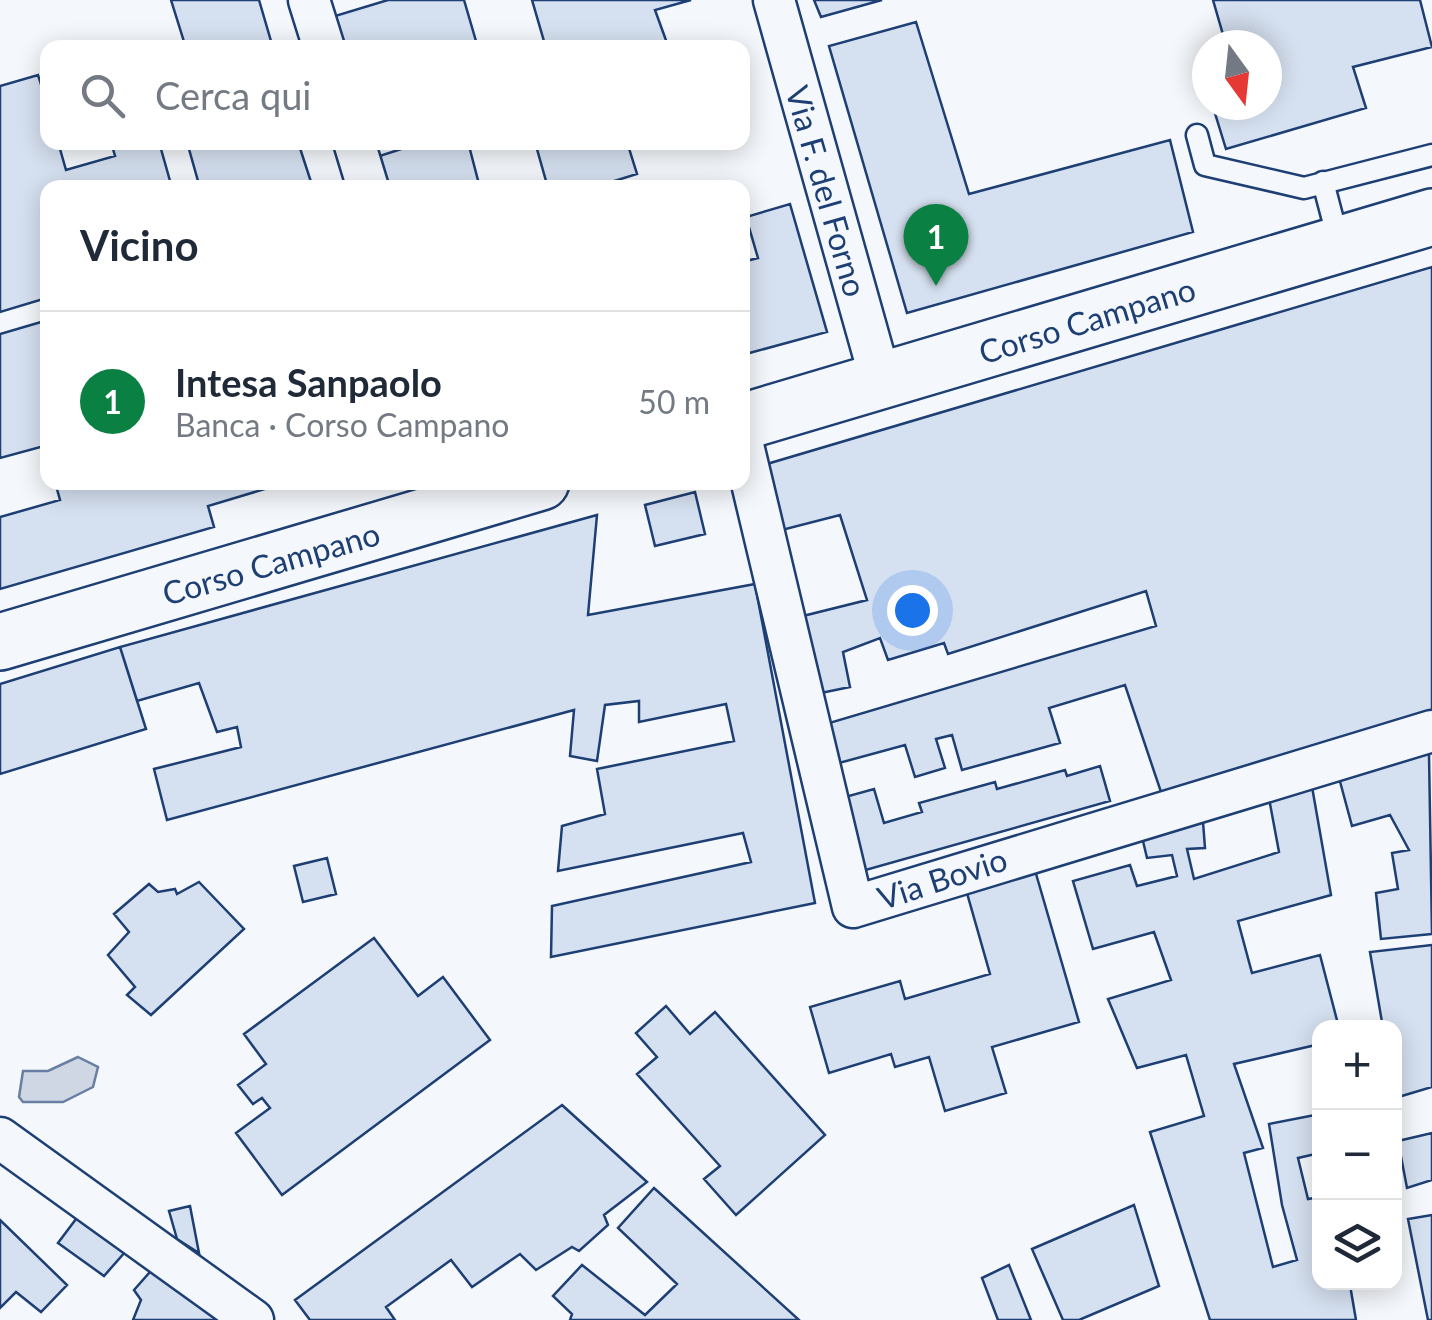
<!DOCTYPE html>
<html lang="it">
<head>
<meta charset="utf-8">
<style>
	:root { --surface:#fff; --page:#f2f2f3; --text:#1f2937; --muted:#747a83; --line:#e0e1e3; --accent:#0b8043 }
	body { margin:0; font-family:Lato,sans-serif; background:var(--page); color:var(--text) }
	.controls { position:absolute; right:30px; bottom:30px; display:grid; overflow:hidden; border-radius:20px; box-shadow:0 5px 25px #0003 }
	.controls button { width:90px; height:90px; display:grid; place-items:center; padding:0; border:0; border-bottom:2px solid var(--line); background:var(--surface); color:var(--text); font:50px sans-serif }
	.compass { position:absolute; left:1192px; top:30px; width:90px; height:90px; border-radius:50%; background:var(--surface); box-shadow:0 5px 25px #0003; rotate:165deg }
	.you { position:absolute; left:912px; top:610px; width:35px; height:35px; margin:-25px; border:8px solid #fff; border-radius:50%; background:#1a73e8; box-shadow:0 0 0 15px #1a73e833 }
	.badge { display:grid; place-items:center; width:65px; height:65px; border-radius:50%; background:var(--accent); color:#fff; font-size:32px; font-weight:700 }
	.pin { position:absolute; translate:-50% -82px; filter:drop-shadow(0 2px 5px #0008) }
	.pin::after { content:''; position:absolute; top:52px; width:35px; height:30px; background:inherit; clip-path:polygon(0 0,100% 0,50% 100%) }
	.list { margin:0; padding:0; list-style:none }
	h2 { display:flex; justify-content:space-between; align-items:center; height:130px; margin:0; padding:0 40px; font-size:42px }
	h2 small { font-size:32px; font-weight:400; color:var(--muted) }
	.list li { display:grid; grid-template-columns:65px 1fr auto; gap:30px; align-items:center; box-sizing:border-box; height:180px; padding:0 40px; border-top:2px solid var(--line) }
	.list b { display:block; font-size:38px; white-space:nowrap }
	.list p { margin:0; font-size:32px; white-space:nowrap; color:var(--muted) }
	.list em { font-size:32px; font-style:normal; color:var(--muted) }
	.icon { flex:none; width:55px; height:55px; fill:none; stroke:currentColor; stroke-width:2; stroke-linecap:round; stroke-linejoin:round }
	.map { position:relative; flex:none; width:1432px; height:1320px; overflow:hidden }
	.search { position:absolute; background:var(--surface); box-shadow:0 5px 25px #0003; left:40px; top:40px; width:710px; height:110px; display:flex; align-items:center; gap:25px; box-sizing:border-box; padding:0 35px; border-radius:20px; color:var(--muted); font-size:38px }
	.panel { position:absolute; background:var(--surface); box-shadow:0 5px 25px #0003; left:40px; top:180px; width:710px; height:310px; border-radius:20px }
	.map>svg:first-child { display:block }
	.water { fill:#cfd7e4; stroke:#687fa3; stroke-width:2.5 }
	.building { fill:#d5e0f0; stroke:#1d3f73; stroke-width:2.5 }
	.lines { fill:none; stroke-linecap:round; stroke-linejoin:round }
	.lane-casing { stroke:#1d3f73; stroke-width:25 }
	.street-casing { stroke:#1d3f73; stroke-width:45 }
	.secondary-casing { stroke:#1d3f73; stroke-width:60 }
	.lane { stroke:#f4f7fb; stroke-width:20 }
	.street { stroke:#f4f7fb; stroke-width:40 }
	.secondary { stroke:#f4f7fb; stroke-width:55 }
	.labels { text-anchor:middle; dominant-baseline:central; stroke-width:8; stroke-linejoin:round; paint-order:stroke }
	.street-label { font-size:32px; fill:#1d3f73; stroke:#f4f7fb }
</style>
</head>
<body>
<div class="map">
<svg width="1432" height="1320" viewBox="0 0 1432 1320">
	<rect width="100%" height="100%" fill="#f4f7fb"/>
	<!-- water -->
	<path class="water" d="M 78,1057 L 98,1067 L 93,1087 L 63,1102 L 23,1102 L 19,1097 L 23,1071 L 48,1071 Z"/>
	<!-- building -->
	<path class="building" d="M 171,0 L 259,0 L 273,48 L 186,48 Z
		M 388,0 L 464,0 L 478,48 L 345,48 L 335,16 Z
		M 532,0 L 691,0 L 655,10 L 667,43 L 651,48 L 546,48 Z
		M 814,0 L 882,0 L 821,17 Z
		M 1213,0 L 1420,0 L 1432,47 L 1353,67 L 1366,108 L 1226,149 L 1214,110 L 1267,105 L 1267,45 L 1226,45 Z
		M 916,22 L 969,194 L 1170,140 L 1193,232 L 907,313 L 829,46 Z
		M 38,75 L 48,107 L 48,142 L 58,142 L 66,170 L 115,156 L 111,142 L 159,142 L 172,188 L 48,188 L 48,314 L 43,299 L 0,312 L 0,86 Z
		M 187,142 L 298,142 L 313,188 L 200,188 Z
		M 423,142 L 468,142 L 480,188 L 376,188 L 367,160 Z
		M 535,142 L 627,142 L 637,174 L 592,188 L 548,188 Z
		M 790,204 L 827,332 L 742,355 L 742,262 L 758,258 L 746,217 Z
		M 1432,267 L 1432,716 L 1162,795 L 1125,685 L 1049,708 L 1060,743 L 962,770 L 952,735 L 936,739 L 945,768 L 915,777 L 905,745 L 828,766 L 819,726 L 1156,626 L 1146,591 L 948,654 L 944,643 L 888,660 L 880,638 L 843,652 L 850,687 L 816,694 L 799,617 L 867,600 L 840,515 L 778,531 L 767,464 Z
		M 48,320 L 48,458 L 44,446 L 0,458 L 0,334 Z
		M 55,482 L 288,482 L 208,506 L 214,527 L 0,589 L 0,517 L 60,500 Z
		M 695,492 L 705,534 L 655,546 L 645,505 Z
		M 597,515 L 588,615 L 755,584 L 815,903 L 551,957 L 552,906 L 751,862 L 743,833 L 558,871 L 562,826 L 605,814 L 597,769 L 734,741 L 726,704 L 639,722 L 639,701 L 605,705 L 597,761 L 570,756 L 574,710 L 167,820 L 154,769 L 241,747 L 237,727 L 217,732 L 199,683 L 137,701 L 120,647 Z
		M 120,647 L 146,729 L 0,774 L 0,684 Z
		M 1429,754 L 1432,934 L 1381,939 L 1376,893 L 1398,889 L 1392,853 L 1409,850 L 1390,815 L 1352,826 L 1338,774 Z
		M 1100,766 L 1110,801 L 855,873 L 834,800 L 874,789 L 884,823 L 922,812 L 919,803 L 995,782 L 997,789 L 1065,770 L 1067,776 Z
		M 1311,781 L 1331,895 L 1238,921 L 1252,973 L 1320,955 L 1339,1028 L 1320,1028 L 1320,1044 L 1234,1064 L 1263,1148 L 1244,1153 L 1273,1267 L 1297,1260 L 1282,1205 L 1269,1124 L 1320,1114 L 1320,1153 L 1298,1158 L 1308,1199 L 1320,1197 L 1320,1282 L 1365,1282 L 1350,1285 L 1356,1320 L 1210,1320 L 1150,1132 L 1204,1116 L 1186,1055 L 1137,1068 L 1108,999 L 1171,980 L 1154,932 L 1093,949 L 1073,881 L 1130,865 L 1137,886 L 1177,876 L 1172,855 L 1147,858 L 1142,837 L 1168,826 L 1203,822 L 1205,848 L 1187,849 L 1194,879 L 1279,852 L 1268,793 Z
		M 327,858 L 336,894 L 303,902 L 294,866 Z
		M 1032,860 L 1079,1022 L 992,1047 L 1006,1093 L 945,1111 L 929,1057 L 895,1067 L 891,1054 L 829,1073 L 810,1007 L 900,981 L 905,999 L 990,974 L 963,879 Z
		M 199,882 L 244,929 L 151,1015 L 127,995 L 135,987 L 108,955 L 129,932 L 114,914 L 149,884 L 158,892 L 175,889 L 177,894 Z
		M 374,938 L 418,996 L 443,977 L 490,1040 L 282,1195 L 236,1133 L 270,1108 L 262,1098 L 253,1104 L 238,1085 L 266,1064 L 244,1034 Z
		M 1432,945 L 1432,1087 L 1395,1098 L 1394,1028 L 1383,1028 L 1370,952 Z
		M 666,1006 L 690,1034 L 715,1012 L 825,1135 L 736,1215 L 704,1179 L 720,1166 L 637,1074 L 657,1057 L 636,1033 Z
		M 562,1105 L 647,1182 L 604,1215 L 608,1225 L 579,1251 L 572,1247 L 536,1270 L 520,1254 L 472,1287 L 451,1260 L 386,1307 L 395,1320 L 310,1320 L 295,1300 Z
		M 1432,1133 L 1432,1180 L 1407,1188 L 1398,1141 Z
		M 654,1188 L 799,1320 L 570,1320 L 572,1314 L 553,1296 L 582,1265 L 645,1315 L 677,1284 L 618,1228 Z
		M 1134,1205 L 1159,1286 L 1079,1320 L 1063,1320 L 1032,1249 Z
		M 190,1206 L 199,1253 L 177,1239 L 169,1211 Z
		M 79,1215 L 126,1251 L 104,1276 L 58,1243 Z
		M 1432,1215 L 1432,1320 L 1428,1320 L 1408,1219 Z
		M 0,1220 L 67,1285 L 41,1312 L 16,1292 L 0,1308 Z
		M 157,1264 L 225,1313 L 217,1320 L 133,1320 L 141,1300 L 134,1290 Z
		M 1009,1265 L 1031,1320 L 998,1320 L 982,1278 Z"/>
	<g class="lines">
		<!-- lane casing -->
		<g class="lane-casing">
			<path id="lane" d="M 1197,135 L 1205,165 L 1304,188 L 1432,155
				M 1323,182 L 1339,243"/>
		</g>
		<!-- street casing -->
		<g class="street-casing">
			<path id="street" d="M 309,0 L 324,48
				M 774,0 L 881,381
				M 354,142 L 368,188
				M 742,441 L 853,907 L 1432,731
				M 0,1138 L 253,1320"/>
		</g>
		<!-- secondary casing -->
		<g class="secondary-casing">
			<path id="secondary" d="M 742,422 L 1432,217
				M 0,642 L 541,482"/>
		</g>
		<!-- lane -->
		<use href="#lane" class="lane"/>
		<!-- street -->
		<use href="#street" class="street"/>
		<!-- secondary -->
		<use href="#secondary" class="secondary"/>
	</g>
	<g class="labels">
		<!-- street labels -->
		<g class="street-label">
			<text transform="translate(827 191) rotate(74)">Via F. del Forno</text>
			<text transform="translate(1087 320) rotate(-17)">Corso Campano</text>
			<text transform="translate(271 563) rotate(-16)">Corso Campano</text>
			<text transform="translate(942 878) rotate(-18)">Via Bovio</text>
		</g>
	</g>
</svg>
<div class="controls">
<button>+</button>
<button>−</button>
<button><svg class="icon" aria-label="layers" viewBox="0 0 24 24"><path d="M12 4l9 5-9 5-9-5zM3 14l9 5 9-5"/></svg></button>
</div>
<svg class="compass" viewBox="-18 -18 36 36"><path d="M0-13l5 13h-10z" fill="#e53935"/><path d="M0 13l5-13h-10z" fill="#747a83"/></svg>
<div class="you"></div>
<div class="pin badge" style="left:936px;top:286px">1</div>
<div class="search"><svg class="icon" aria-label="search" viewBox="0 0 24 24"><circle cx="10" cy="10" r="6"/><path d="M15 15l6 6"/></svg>Cerca qui</div>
<section class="panel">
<h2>Vicino<small></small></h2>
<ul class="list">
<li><span class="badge">1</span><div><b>Intesa Sanpaolo</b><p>Banca · Corso Campano</p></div><em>50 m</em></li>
</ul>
</section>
</div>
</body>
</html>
